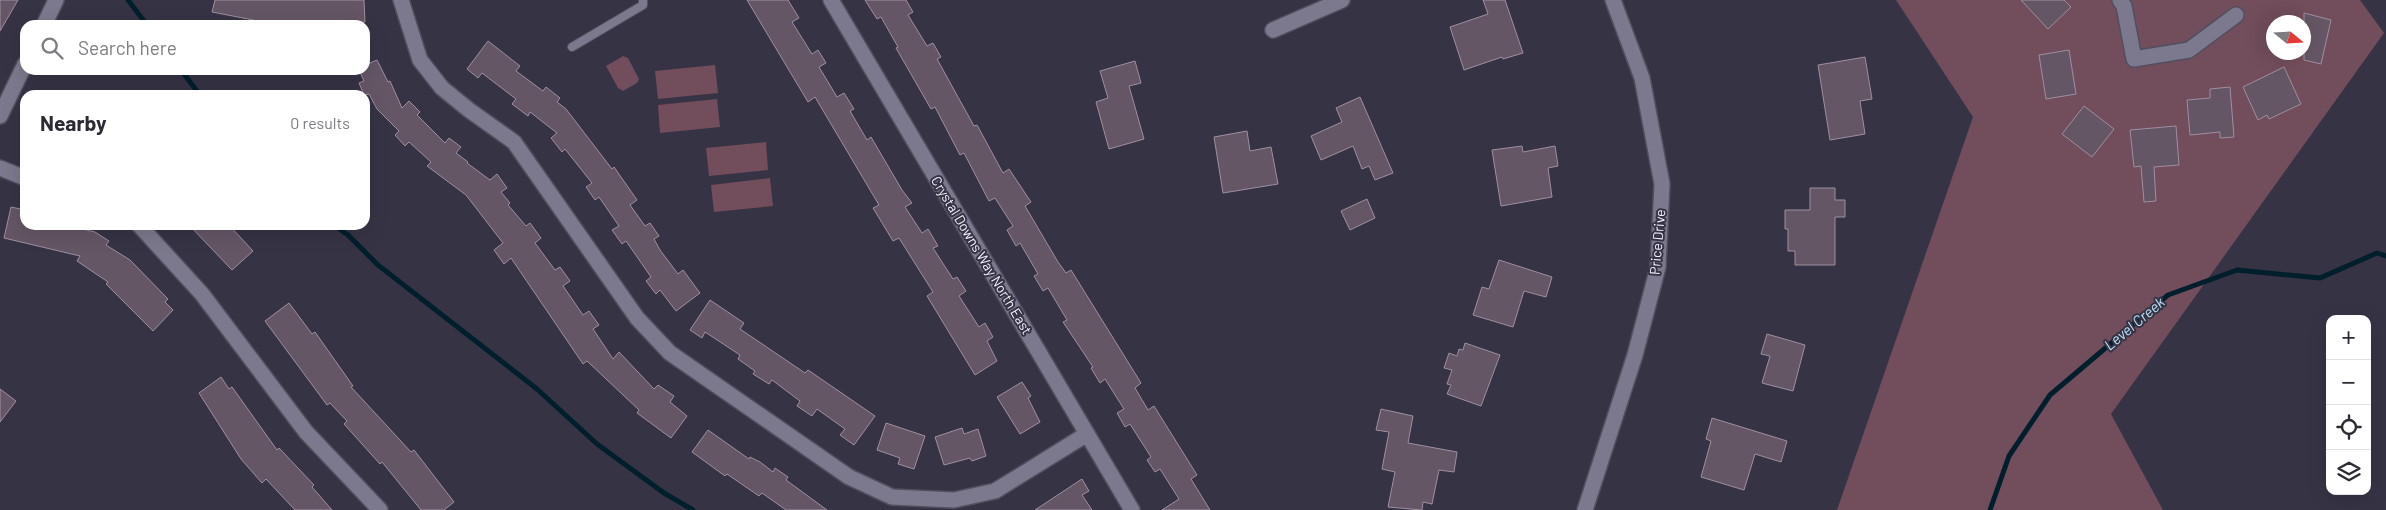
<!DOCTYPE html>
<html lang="en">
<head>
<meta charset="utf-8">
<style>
	:root { --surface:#fff; --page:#f7f7f7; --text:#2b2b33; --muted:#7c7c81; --line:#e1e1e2 }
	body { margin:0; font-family:Barlow,sans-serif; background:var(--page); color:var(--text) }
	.controls { position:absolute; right:15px; bottom:15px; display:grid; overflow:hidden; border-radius:10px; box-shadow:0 5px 20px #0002 }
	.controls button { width:45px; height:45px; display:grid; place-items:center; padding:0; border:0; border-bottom:1px solid var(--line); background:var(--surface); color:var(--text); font:25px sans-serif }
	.compass { position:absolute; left:2266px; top:15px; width:45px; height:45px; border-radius:50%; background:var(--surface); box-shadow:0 5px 20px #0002; rotate:108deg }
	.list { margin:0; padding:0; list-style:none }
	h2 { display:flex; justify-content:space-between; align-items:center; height:65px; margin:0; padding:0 20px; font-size:21px }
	h2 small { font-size:16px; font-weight:400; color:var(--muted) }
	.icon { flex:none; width:28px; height:28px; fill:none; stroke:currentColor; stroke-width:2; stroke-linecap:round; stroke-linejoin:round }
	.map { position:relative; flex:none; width:2386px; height:510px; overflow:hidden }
	.search { position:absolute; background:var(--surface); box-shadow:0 5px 20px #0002; left:20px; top:20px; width:350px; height:55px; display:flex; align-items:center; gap:12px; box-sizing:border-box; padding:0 18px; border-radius:15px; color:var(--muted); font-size:19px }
	.panel { position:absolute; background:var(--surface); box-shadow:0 5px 20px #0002; left:20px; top:90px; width:350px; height:140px; border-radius:15px }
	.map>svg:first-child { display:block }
	.green { fill:#724d5b; fill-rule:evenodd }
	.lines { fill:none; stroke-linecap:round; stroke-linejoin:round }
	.stream { stroke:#001f2d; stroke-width:5 }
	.building { fill:#655666; stroke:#9f8fa1 }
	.lane-casing { stroke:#514f5e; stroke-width:10 }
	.street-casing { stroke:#514f5e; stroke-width:18 }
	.lane { stroke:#7c798e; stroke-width:8 }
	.street { stroke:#7c798e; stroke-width:15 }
	.labels { text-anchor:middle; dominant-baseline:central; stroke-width:4; stroke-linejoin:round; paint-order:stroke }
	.street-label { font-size:14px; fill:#f4f3fe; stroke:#363345 }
	.water-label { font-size:15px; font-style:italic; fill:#bae4f9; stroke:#363345 }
</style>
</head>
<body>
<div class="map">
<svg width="2386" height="510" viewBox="0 0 2386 510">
	<rect width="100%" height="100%" fill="#363345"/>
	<!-- green -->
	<path class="green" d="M 1896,0 L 2360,0 L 2384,33 L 2111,414 L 2163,510 L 1837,510 L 1973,117 ZM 2274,22 L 2304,22 L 2304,52 L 2274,52 Z
		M 623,56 L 628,58 L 639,79 L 637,83 L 623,91 L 618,88 L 606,66 Z
		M 715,65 L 718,93 L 658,99 L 655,71 Z
		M 717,99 L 720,127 L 660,133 L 658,105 Z
		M 766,142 L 768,170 L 709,176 L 706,148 Z
		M 770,178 L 773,206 L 714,212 L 711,185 Z"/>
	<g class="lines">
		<!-- stream -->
		<path class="stream" d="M 128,0 L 147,25
			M 181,70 L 200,95
			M 334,225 L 348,235 L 378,265 L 537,389 L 597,444 L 664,493 L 693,510
			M 1990,510 L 2009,456 L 2050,395 L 2168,295 L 2237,270 L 2320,278 L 2377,253 L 2386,256"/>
	</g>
	<!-- building -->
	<path class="building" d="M 0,0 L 18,0 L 0,31 Z
		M 215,0 L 364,0 L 365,22 L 350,23 L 350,25 L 279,25 L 212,12 Z
		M 747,0 L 788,0 L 799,18 L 792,22 L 812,54 L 818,50 L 826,63 L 819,67 L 837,97 L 844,93 L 854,109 L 850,111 L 867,140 L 871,137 L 902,190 L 912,203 L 905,207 L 922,233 L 928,229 L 938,246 L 933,248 L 953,279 L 957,277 L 966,291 L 959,296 L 979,327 L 985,323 L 993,337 L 987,341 L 997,361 L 975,375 L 927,296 L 933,292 L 899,238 L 893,241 L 873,208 L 879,205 L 815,97 L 808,102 Z
		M 865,0 L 906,0 L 913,12 L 908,15 L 927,46 L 933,43 L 941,57 L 937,59 L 974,126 L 977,125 L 1003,173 L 1009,169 L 1031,202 L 1025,206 L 1058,262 L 1066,273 L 1071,270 L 1141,383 L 1135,388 L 1148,410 L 1154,406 L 1197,475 L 1191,479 L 1210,510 L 1162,510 L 1179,499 L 1160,469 L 1155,472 L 1147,460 L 1151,457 L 1130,424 L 1125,427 L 1117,413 L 1124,409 L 1105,379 L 1100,383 L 1091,368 L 1093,367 L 1063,322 L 1067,320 L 1048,288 L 1043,291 L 1034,276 L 1038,274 L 1020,243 L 1016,246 L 1007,230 L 1013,226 L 995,198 L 989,201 L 964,153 L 960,155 L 935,107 L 931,109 L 896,48 L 898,47 L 881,17 L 877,19 Z
		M 1483,0 L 1505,0 L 1523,53 L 1503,59 L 1502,57 L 1464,70 L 1450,27 L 1488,14 Z
		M 2021,0 L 2064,0 L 2071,7 L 2048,29 Z
		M 2304,13 L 2331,20 L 2321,64 L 2304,60 Z
		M 488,41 L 520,66 L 516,71 L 543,91 L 546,87 L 560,98 L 557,102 L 566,109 L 612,169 L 614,167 L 637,200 L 630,205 L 645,226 L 650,223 L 659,236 L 654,239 L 660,250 L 678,274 L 683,270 L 700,293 L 676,311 L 660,290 L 656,294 L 646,281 L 651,277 L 626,241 L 622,244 L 612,230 L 619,226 L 599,197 L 595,200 L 586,187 L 592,183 L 565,149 L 562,152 L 551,138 L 557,133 L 530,112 L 528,116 L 512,104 L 516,99 L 482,73 L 478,78 L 467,69 Z
		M 2069,50 L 2076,94 L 2046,99 L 2039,55 Z
		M 1865,57 L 1872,99 L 1860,101 L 1865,134 L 1830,140 L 1818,65 Z
		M 377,60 L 388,82 L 390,81 L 402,108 L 409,101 L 420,112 L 417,115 L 445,143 L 449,138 L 461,147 L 456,153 L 468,162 L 467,163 L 490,180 L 497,174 L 507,188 L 501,192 L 510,203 L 508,205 L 526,226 L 530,223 L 541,238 L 535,243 L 555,270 L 560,267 L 570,281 L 563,286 L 583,315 L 589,311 L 599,325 L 593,329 L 613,359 L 619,352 L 654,389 L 658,385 L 674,396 L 670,402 L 687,416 L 671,438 L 637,413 L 639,410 L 587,361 L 583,364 L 511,258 L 504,264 L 494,250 L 503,243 L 466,195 L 427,166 L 431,162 L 409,142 L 405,146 L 395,135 L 399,131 L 377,109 L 369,94 L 364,95 L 359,83 L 364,81 L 359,70 L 365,70 L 365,65 Z
		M 1135,61 L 1141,83 L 1129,86 L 1144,139 L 1109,149 L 1096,102 L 1108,98 L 1100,71 Z
		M 2284,67 L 2301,104 L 2269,119 L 2267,115 L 2258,120 L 2243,87 Z
		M 2230,87 L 2234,137 L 2220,138 L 2220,132 L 2190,135 L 2187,100 L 2210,98 L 2210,89 Z
		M 1360,97 L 1393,173 L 1375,180 L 1369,166 L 1362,169 L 1353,146 L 1321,160 L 1311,136 L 1342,122 L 1336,108 Z
		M 2084,106 L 2114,129 L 2092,157 L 2062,134 Z
		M 2176,126 L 2179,165 L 2154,167 L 2156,201 L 2144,202 L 2141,166 L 2134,167 L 2130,130 Z
		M 1247,131 L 1250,151 L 1271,147 L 1278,184 L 1223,193 L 1214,137 Z
		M 1522,146 L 1523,152 L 1555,146 L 1558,166 L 1548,168 L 1552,197 L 1501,206 L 1492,150 Z
		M 1810,188 L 1835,188 L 1835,200 L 1845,200 L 1845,217 L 1835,217 L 1835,265 L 1795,265 L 1795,251 L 1788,251 L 1788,229 L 1785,229 L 1785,210 L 1810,210 Z
		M 1367,199 L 1375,218 L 1350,230 L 1341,211 Z
		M 11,207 L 25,210 L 25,225 L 66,225 L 95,232 L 109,241 L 106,245 L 130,260 L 168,299 L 165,302 L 173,310 L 153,331 L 106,284 L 108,282 L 77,261 L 80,256 L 4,238 Z
		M 189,225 L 229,225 L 253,251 L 232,270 Z
		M 1499,260 L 1552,277 L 1546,297 L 1524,291 L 1513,327 L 1473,315 L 1482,287 L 1489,289 Z
		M 710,300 L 744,323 L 740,329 L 805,373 L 808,370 L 875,416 L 854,445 L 840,435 L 845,429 L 817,409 L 812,416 L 797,406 L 800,401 L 772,380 L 769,384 L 753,374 L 755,371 L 738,359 L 740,355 L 705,332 L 702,338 L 690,330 Z
		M 289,303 L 312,334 L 315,332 L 353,386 L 351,387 L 411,452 L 414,450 L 454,502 L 444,510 L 421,510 L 382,462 L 380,464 L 344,424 L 347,421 L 330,403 L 327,405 L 265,321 Z
		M 1767,334 L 1805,345 L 1793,391 L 1762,383 L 1770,356 L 1761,354 Z
		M 1465,343 L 1500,355 L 1481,406 L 1447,394 L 1451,385 L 1447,384 L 1452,370 L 1444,368 L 1449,353 L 1457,356 L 1459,349 L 1463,350 Z
		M 221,377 L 229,389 L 232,387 L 277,450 L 279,448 L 314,485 L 312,487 L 332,510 L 295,510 L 266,479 L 262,483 L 241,459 L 199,393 Z
		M 1022,382 L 1031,396 L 1028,398 L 1040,422 L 1020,434 L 997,397 Z
		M 0,389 L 16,401 L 0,422 Z
		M 1381,409 L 1413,416 L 1408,443 L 1457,452 L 1454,472 L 1439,470 L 1432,504 L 1423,502 L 1422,510 L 1388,507 L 1395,472 L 1382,469 L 1389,432 L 1376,430 Z
		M 1712,418 L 1787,441 L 1781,462 L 1755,454 L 1744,490 L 1701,477 L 1711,441 L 1706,439 Z
		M 886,423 L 925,436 L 914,469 L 898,464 L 900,458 L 877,450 Z
		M 962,428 L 964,434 L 978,429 L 986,456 L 972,461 L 970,458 L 944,465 L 935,437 Z
		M 708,430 L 749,459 L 750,457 L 760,462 L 773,472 L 775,468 L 788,477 L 786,480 L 827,510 L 786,510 L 762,493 L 759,496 L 727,474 L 725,476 L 692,452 Z
		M 1082,479 L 1089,491 L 1082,495 L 1092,510 L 1035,510 Z"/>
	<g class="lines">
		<!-- lane casing -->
		<g class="lane-casing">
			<path id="lane" d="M 572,47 L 643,5 L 643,0"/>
		</g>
		<!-- street casing -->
		<g class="street-casing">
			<path id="street" d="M 401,0 L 420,60 L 442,88 L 469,110 L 514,142 L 637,318 L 670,353 L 849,477 L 892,497 L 954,500 L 995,491 L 1087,434
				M 831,0 L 1132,510
				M 2120,0 L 2124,6 L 2134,59 L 2189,50 L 2236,15
				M 44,25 L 56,0
				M 1273,30 L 1342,0
				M 0,116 L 25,64
				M 0,168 L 25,178
				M 139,225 L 202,294 L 306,432 L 380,510
				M 1585,510 L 1635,355 L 1658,267 L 1662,184 L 1642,78 L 1613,0"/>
		</g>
		<!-- lane -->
		<use href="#lane" class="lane"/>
		<!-- street -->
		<use href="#street" class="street"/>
	</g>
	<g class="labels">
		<!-- street labels -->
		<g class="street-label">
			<text transform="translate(1657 242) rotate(-85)">Price Drive</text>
			<text transform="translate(982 255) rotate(59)">Crystal Downs Way North East</text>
		</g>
		<!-- water labels -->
		<g class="water-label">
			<text transform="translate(2134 323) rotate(-40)">Level Creek</text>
		</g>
	</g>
</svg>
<div class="controls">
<button>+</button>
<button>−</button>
<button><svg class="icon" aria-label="locate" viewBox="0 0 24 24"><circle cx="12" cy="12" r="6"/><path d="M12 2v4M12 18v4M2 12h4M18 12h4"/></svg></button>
<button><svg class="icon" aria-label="layers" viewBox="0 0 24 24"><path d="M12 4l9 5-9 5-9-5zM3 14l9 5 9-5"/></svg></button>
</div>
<svg class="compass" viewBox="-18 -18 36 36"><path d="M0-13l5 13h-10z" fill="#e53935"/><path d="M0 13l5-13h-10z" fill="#7c7c81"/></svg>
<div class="search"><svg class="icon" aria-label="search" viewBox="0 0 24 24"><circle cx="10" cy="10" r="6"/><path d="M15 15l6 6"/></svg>Search here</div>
<section class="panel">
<h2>Nearby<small>0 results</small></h2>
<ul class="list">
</ul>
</section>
</div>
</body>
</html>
